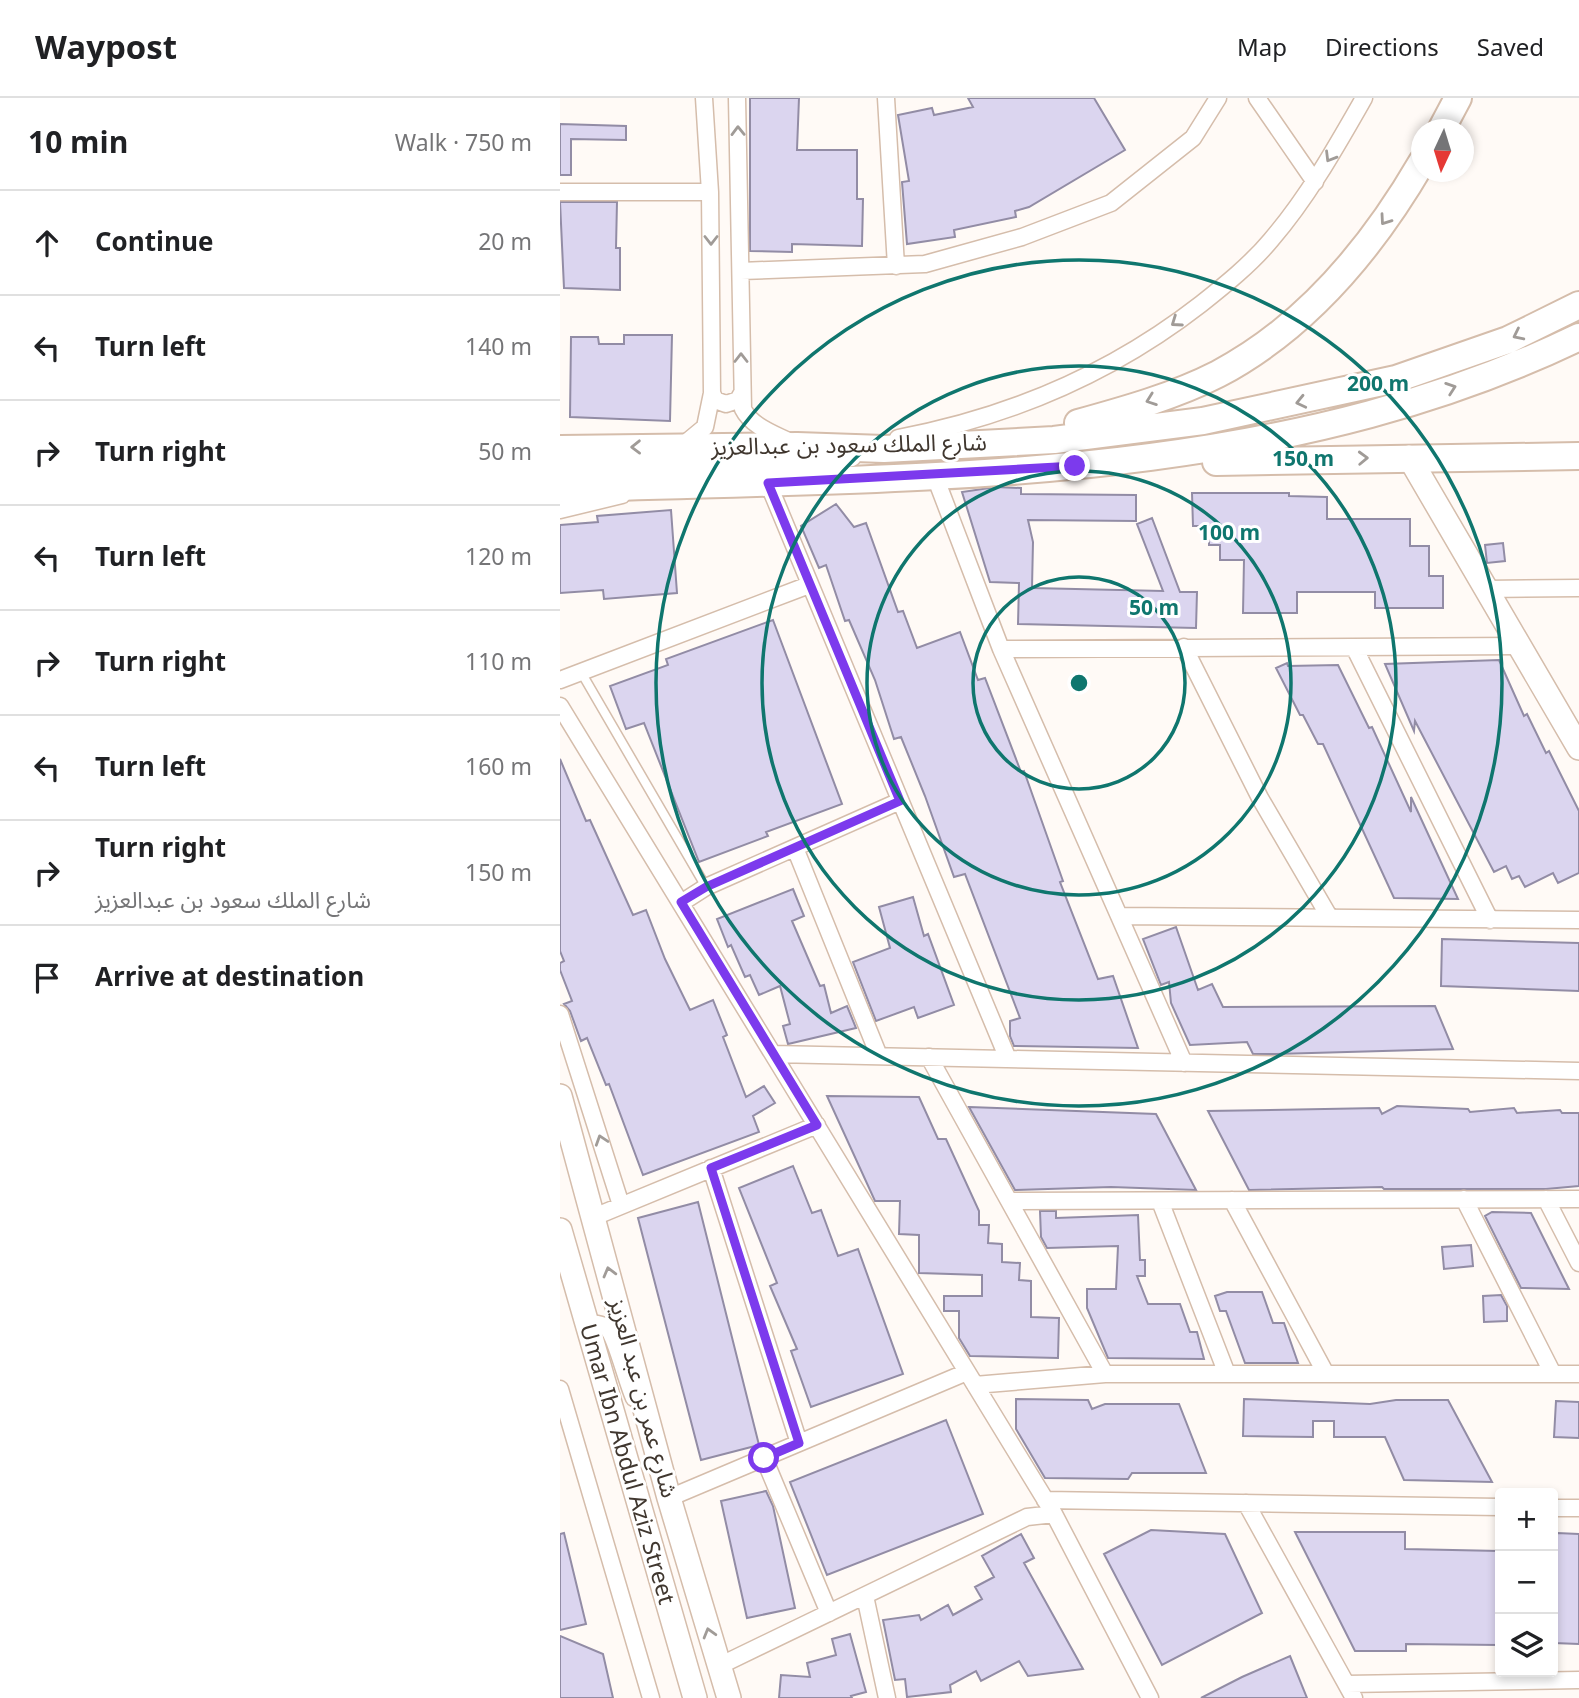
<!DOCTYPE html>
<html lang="en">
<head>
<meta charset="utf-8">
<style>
	:root { --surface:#fff; --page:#f6f6f6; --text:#202124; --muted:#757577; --line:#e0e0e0 }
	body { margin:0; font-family:Georgia,"Noto Sans Arabic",serif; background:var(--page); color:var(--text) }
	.controls { position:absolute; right:21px; bottom:21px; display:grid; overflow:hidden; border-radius:7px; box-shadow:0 4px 10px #0003 }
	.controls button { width:63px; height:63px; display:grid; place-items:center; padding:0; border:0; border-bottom:2px solid var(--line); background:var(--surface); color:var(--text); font:35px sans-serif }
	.compass { position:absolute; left:851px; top:21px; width:63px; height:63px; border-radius:50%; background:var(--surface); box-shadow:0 4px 10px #0003; rotate:184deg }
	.stop { position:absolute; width:21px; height:21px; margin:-16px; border:5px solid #7c3aed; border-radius:50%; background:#fff }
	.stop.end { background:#7c3aed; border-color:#fff; box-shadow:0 2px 7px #0008 }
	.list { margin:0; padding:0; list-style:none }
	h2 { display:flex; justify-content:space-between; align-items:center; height:91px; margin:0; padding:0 28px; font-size:30px }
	h2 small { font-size:23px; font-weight:400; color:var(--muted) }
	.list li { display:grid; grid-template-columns:46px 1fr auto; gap:21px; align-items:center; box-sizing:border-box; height:105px; padding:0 28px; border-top:2px solid var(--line) }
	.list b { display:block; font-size:26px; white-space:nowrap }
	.list p { margin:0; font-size:23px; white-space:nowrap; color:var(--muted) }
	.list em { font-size:23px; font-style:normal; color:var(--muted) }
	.icon { flex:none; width:38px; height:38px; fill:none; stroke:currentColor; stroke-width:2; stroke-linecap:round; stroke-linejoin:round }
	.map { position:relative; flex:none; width:1019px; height:1600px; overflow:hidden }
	header { display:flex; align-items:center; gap:42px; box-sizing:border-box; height:98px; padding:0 35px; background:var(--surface); border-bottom:2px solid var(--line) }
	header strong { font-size:33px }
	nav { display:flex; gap:38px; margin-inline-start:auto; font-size:24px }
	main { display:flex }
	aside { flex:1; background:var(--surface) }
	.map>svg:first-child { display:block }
	.building { fill:#dbd5ef; stroke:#928ca5; stroke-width:2 }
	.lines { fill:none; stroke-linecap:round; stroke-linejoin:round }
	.lane-casing { stroke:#d5bdab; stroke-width:11 }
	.street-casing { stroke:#d5bdab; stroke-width:19 }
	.secondary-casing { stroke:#d5bdab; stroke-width:26 }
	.primary-casing { stroke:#d5bdab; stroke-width:30 }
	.lane { stroke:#fff; stroke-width:8 }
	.street { stroke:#fff; stroke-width:16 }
	.secondary { stroke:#fff; stroke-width:23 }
	.primary { stroke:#fff; stroke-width:26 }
	.oneway { stroke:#a09b97 }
	.route { stroke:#7c3aed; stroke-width:9 }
	.ring { fill:none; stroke:#0f766e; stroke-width:3.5 }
	.labels { text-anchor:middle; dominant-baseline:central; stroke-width:6; stroke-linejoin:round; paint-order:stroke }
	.street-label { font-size:23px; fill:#40372f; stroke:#fff }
	.centre { fill:#0f766e; stroke:#fff; stroke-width:3.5 }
	.ring-label { font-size:21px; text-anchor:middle; font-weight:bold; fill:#0f766e; stroke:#fff; stroke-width:6; stroke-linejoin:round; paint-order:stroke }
</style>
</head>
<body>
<header>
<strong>Waypost</strong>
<nav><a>Map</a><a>Directions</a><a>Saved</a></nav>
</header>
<main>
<aside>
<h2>10 min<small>Walk · 750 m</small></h2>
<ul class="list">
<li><svg class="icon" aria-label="ahead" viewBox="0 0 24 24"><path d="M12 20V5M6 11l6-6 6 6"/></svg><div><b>Continue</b></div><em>20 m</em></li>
<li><svg class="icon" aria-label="left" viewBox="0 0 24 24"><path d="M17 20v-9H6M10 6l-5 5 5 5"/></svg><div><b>Turn left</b></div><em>140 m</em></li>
<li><svg class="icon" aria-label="right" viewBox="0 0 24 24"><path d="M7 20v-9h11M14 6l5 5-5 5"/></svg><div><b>Turn right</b></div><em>50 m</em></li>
<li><svg class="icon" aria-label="left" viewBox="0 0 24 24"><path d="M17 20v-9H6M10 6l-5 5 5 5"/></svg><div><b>Turn left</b></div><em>120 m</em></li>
<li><svg class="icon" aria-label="right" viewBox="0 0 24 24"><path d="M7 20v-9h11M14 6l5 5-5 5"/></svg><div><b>Turn right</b></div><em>110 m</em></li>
<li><svg class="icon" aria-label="left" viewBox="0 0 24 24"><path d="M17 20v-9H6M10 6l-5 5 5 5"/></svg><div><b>Turn left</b></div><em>160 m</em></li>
<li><svg class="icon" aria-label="right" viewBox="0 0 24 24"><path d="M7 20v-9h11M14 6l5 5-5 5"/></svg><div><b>Turn right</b><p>شارع الملك سعود بن عبدالعزيز</p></div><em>150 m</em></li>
<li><svg class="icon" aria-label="arrive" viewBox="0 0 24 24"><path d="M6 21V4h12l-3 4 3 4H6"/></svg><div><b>Arrive at destination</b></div></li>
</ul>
</aside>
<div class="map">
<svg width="1019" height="1600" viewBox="0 0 1019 1600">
	<rect width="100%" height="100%" fill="#fffaf6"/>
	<!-- building -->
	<path class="building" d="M 190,0 L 239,0 L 237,52 L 297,52 L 297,101 L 303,101 L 302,148 L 232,146 L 232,154 L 190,153 Z
		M 408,0 L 534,0 L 565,52 L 469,109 L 455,113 L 456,119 L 394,132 L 395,139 L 347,146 L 342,84 L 349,83 L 338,17 L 372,10 L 374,17 L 413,9 Z
		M 0,26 L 66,28 L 66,42 L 11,41 L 11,77 L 0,77 Z
		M 0,104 L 57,104 L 56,150 L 60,150 L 60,192 L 4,190 Z
		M 64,237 L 112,237 L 110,323 L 10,319 L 11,239 L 38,239 L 39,246 L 64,246 Z
		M 436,389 L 461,390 L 461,396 L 576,397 L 576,423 L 468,422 L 473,444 L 472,490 L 603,493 L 577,426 L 592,420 L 620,494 L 637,494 L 636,530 L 458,526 L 459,485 L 430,484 L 402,394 Z
		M 632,395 L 729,395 L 729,398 L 767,399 L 767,421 L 850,421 L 850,448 L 869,448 L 869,478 L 883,478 L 883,510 L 815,510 L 815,494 L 737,494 L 737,515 L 683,515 L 684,462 L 660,462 L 660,447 L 649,447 L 649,428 L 633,428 Z
		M 276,406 L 294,429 L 306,425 L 338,514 L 343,513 L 357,550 L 400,534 L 418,582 L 425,580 L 461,674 L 464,673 L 503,783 L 500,784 L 538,881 L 553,878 L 578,950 L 454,948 L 450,938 L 450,923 L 460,920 L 405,776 L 394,779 L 365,698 L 341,639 L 334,641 L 315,582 L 289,522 L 285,523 L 266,467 L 259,470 L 241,428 Z
		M 111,412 L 117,495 L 44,501 L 43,492 L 0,495 L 0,427 L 38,424 L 37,418 Z
		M 943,445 L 945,463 L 927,465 L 925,447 Z
		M 213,522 L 282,706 L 206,734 L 208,738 L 139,764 L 84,625 L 66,631 L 50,588 L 108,567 L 106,561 Z
		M 939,562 L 964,618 L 967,616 L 986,655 L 989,653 L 1019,713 L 1019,775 L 998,785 L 993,775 L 965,789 L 959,778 L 952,781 L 946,768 L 934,774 L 855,623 L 854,633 L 825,566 Z
		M 727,565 L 728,568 L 778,567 L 809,630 L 812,629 L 851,714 L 851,699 L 898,801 L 834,800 L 763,646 L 758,646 L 743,617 L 740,617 L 716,570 Z
		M 0,661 L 26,723 L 30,722 L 73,817 L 86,812 L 105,861 L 130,912 L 153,902 L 167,937 L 163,939 L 186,999 L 204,988 L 215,1005 L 193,1018 L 199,1034 L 83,1077 L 49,986 L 46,987 L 27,940 L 21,943 L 10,913 L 4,906 L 12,903 L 0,872 L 0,865 L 4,863 L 0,853 Z
		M 233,791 L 244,818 L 232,823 L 260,888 L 264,887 L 271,915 L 287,908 L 296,930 L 228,946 L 223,928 L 230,926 L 220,888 L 199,897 L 190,877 L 185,879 L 171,847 L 168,849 L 157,821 Z
		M 353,799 L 364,838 L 368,836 L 394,907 L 358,920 L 354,909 L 316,923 L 293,864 L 330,850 L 319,809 Z
		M 616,829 L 638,892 L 652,886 L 663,909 L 875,908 L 893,951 L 716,956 L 693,956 L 687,944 L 630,947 L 611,905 L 609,884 L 601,887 L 583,841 Z
		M 882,841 L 1019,845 L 1019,893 L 881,888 Z
		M 267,998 L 359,999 L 378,1041 L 386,1041 L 419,1113 L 419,1127 L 429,1127 L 428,1145 L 442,1146 L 442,1164 L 460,1165 L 459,1182 L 471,1183 L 471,1219 L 499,1220 L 498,1260 L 410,1258 L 399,1240 L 399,1213 L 384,1213 L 384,1198 L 422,1198 L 422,1177 L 359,1175 L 359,1137 L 339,1136 L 340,1103 L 315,1103 Z
		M 837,1008 L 908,1011 L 910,1014 L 954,1010 L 957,1015 L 1000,1012 L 1002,1015 L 1019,1015 L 1019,1088 L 986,1091 L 824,1091 L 822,1089 L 689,1092 L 648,1013 L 819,1010 L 822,1016 Z
		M 409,1009 L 596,1016 L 636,1092 L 551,1089 L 455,1092 Z
		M 233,1068 L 252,1115 L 261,1112 L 278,1158 L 298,1151 L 343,1276 L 251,1309 L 231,1253 L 237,1251 L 210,1188 L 217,1185 L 179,1090 Z
		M 138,1104 L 199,1347 L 141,1362 L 78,1120 Z
		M 480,1113 L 496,1113 L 496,1120 L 578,1117 L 580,1162 L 585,1162 L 585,1178 L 577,1178 L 588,1206 L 620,1206 L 630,1234 L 637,1234 L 644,1261 L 548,1260 L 527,1210 L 527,1191 L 556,1191 L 558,1148 L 487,1150 L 481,1139 Z
		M 932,1114 L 971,1115 L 1009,1191 L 961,1190 L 925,1118 Z
		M 911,1147 L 913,1168 L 884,1171 L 882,1149 Z
		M 667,1194 L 702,1194 L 713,1225 L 724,1225 L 738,1265 L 685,1265 L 666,1213 L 660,1213 L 655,1198 Z
		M 941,1197 L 947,1208 L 947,1223 L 924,1224 L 923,1198 Z
		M 456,1301 L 528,1302 L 532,1311 L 545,1306 L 619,1306 L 646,1375 L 572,1375 L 568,1381 L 485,1380 L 456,1331 Z
		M 684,1301 L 810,1306 L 836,1302 L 888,1302 L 932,1384 L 844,1382 L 825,1339 L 774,1339 L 774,1323 L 753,1323 L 753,1339 L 683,1338 Z
		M 996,1303 L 1019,1304 L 1019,1340 L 994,1339 Z
		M 386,1322 L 423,1416 L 267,1477 L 230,1384 Z
		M 206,1393 L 213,1408 L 235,1510 L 187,1520 L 161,1403 Z
		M 591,1432 L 665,1436 L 702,1515 L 602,1567 L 544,1456 Z
		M 735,1434 L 845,1434 L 845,1451 L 940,1453 L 940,1547 L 846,1546 L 846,1553 L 795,1553 Z
		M 4,1435 L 26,1526 L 0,1532 L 0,1436 Z
		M 997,1435 L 1019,1436 L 1019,1546 L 994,1545 Z
		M 461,1436 L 474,1460 L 464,1465 L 523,1571 L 468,1578 L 459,1563 L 421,1583 L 416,1573 L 390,1587 L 391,1594 L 347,1599 L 345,1581 L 335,1582 L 323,1522 L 359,1517 L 361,1522 L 388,1507 L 393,1517 L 422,1501 L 415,1489 L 434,1479 L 422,1458 Z
		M 290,1536 L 306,1594 L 291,1598 L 292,1600 L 219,1600 L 221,1577 L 250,1579 L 247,1565 L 276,1557 L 272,1541 Z
		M 0,1538 L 43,1556 L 53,1600 L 0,1600 Z
		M 730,1558 L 747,1600 L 641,1600 L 682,1579 Z"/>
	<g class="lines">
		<!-- lane casing -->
		<g class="lane-casing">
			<path id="lane" d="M 21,574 L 146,789"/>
		</g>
		<!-- street casing -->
		<g class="street-casing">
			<path id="street" d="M 177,0 L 183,311 C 192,329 215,336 232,345
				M 326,0 L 336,168
				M 697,0 L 755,84
				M 0,94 L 150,94
				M 181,173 L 365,166 L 462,139 L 551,105 L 633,40 L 658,0
				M 152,295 L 155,302 L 166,306 L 178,302 L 182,295
				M 338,340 C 450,319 551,276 641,206 C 665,187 691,166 711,142 C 748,99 776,49 804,0
				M 122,348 L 145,329 L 152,295 L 150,94 L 144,0
				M 374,376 L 441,551 L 624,965
				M 208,385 L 448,961
				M 0,412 L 62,397
				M 926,491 L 1019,490
				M 624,549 L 700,700 L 770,820
				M 794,549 L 930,822
				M 441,551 L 959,548
				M 0,582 L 249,487
				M 0,608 L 494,1416 L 590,1600
				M 235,750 L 319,958
				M 121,805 L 146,789 L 340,703
				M 559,818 L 1019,822
				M 0,916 L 61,1107
				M 213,956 L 1019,973
				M 369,959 L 545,1276
				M 151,1070 L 239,1345
				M 904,1101 L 993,1276
				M 986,1101 L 1019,1165
				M 672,1102 L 766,1276
				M 449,1103 L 1019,1101
				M 600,1103 L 667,1276
				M 34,1119 L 257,1027
				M 27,1225 C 35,1226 42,1225 48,1231 C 56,1240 67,1285 74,1300
				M 415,1287 L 545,1276 L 1019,1276
				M 0,1291 L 91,1600
				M 204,1360 L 269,1515
				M 109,1400 L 407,1274
				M 485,1402 L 940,1409
				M 686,1405 L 794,1600
				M 993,1410 L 1019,1410
				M 305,1498 L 327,1600
				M 159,1568 L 467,1419 L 494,1416
				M 787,1586 L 1019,1582"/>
		</g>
		<!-- secondary casing -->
		<g class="secondary-casing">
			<path id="secondary" d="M 849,359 L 1019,650
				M 0,374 L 230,367 L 290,357
				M 0,998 L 109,1400 L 169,1600
				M 0,1132 L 135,1600"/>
		</g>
		<!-- primary casing -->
		<g class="primary-casing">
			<path id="primary" d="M 881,32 L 898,0
				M 518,325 C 565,312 615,298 658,276 C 747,229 812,150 862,64
				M 0,351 L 237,348 L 324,351 L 494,342 L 643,323 L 836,281 L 948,242 L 1019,207
				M 656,364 L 1019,358
				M 0,391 C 341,378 705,391 1019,239"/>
		</g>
		<!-- lane -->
		<use href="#lane" class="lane"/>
		<!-- street -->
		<use href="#street" class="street"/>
		<!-- secondary -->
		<use href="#secondary" class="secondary"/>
		<!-- primary -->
		<use href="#primary" class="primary"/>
	</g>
	<!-- one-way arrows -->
	<defs><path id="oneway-chevron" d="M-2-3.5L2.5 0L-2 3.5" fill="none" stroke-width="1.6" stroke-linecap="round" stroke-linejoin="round" transform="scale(1.75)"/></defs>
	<g class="oneway">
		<use href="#oneway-chevron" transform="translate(178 33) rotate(-91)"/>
		<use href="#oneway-chevron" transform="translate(770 59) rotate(121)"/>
		<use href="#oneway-chevron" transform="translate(825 122) rotate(125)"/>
		<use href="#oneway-chevron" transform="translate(151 142) rotate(90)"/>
		<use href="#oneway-chevron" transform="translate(616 224) rotate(145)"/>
		<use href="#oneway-chevron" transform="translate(958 237) rotate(154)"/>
		<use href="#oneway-chevron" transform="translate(181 260) rotate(-90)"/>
		<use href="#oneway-chevron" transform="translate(891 290) rotate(-19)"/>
		<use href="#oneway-chevron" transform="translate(591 302) rotate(160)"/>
		<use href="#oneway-chevron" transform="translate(741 304) rotate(167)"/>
		<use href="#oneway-chevron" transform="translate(76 349) rotate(179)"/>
		<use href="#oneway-chevron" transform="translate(803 360) rotate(-2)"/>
		<use href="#oneway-chevron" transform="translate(41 1042) rotate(-108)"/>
		<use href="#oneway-chevron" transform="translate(49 1174) rotate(-105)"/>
		<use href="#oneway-chevron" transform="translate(149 1535) rotate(-106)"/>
	</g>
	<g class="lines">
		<!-- route -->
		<path class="route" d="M 204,1360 L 239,1345 L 151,1070 L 257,1027 L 121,804 L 146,789 L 340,703 L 208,385 L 515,368"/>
	</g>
	<!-- distance rings -->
	<g class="ring">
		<circle cx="519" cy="585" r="106"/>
		<circle cx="519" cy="585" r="212"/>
		<circle cx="519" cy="585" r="317"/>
		<circle cx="519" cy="585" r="423"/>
	</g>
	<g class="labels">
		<!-- street labels -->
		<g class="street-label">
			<text transform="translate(289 347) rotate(-1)">شارع الملك سعود بن عبدالعزيز</text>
			<text transform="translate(83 1300) rotate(75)">شارع عمر بن عبد العزيز</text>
			<text transform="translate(67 1366) rotate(74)">Umar Ibn Abdul Aziz Street</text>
		</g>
	</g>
	<circle cx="519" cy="585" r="10" class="centre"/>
	<g class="ring-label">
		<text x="818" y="293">200 m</text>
		<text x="743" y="368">150 m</text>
		<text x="669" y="442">100 m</text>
		<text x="594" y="517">50 m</text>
	</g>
</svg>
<div class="controls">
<button>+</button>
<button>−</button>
<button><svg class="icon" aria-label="layers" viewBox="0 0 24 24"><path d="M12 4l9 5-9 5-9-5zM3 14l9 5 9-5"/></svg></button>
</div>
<svg class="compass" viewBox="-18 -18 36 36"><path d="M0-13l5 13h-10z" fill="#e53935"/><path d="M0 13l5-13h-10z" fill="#757577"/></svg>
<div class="stop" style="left:204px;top:1360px"></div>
<div class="stop end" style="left:515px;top:368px"></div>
</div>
</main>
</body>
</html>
